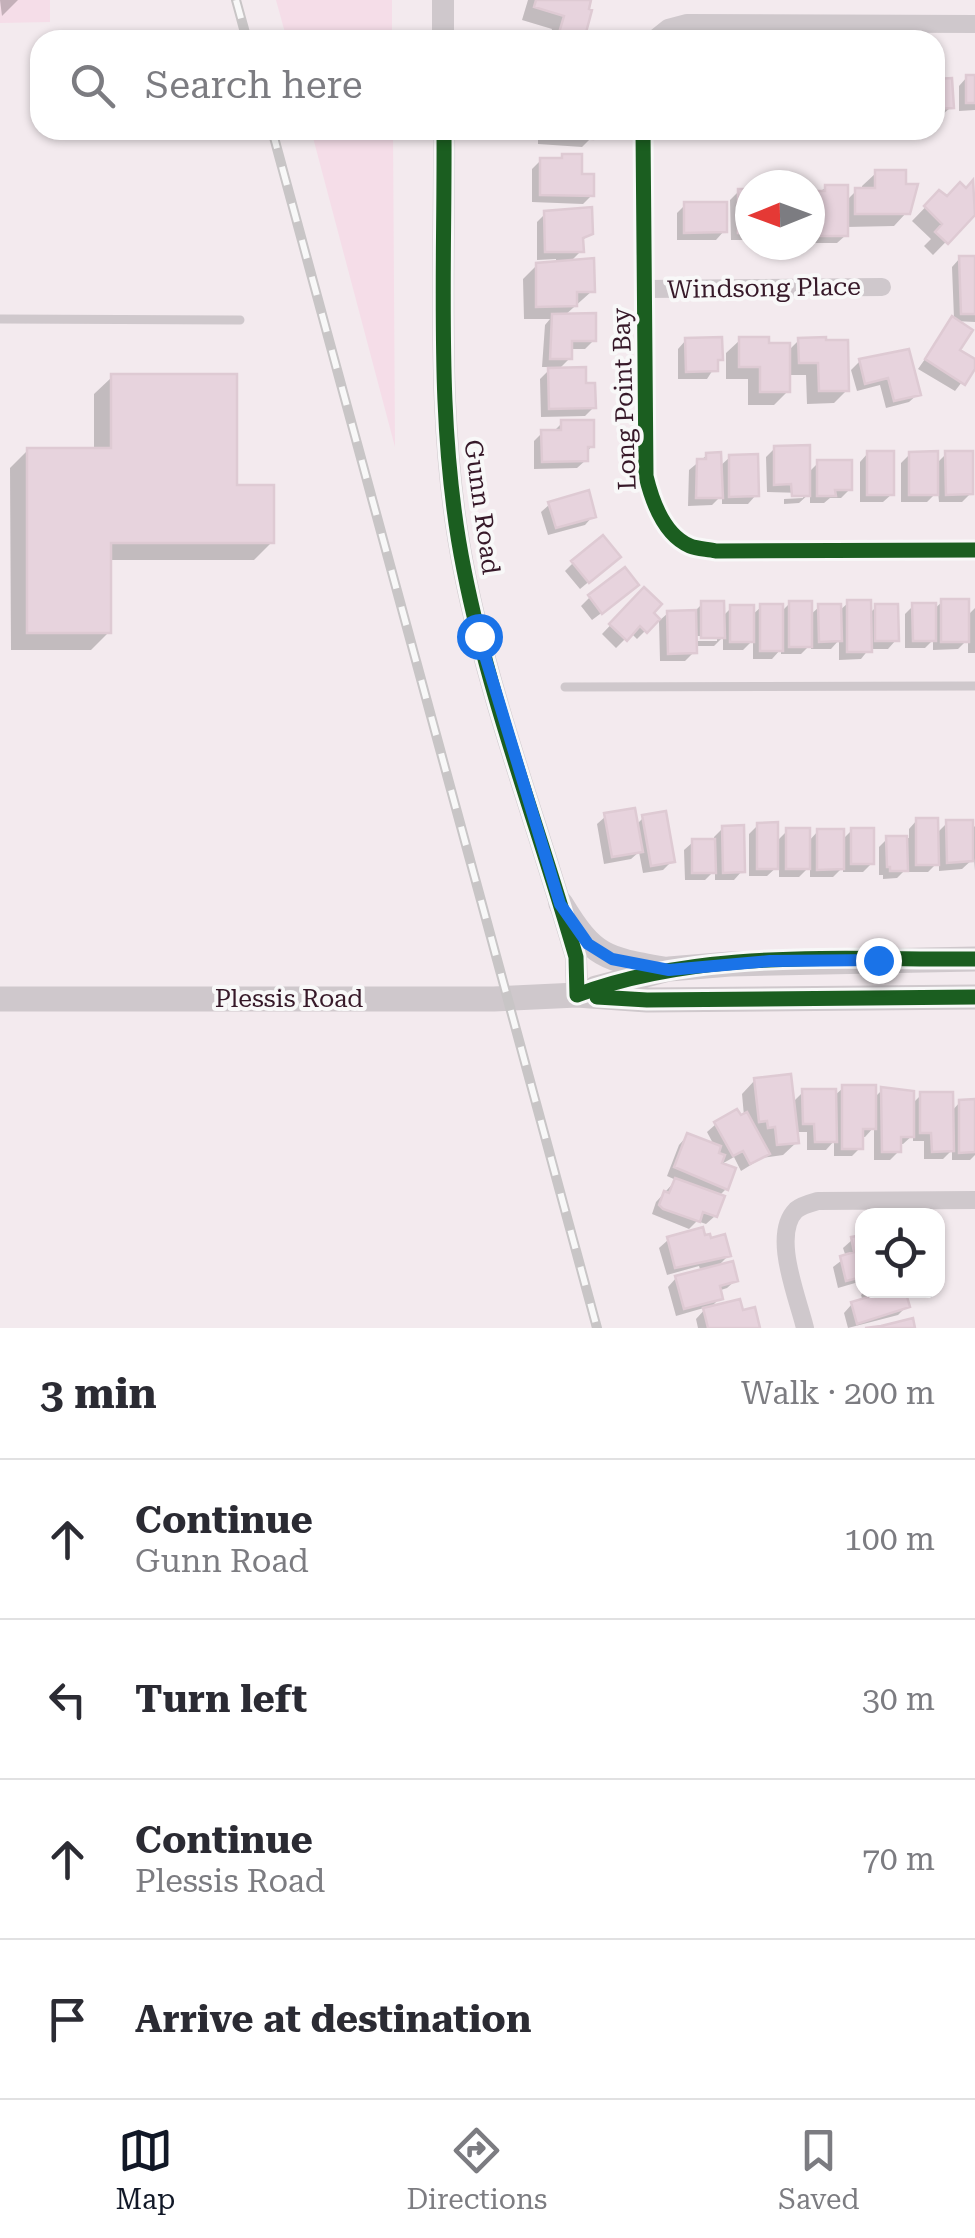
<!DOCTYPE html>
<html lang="en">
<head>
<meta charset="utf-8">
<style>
	:root { --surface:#fff; --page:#f2f2f3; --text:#2b2b33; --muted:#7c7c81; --line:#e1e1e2; --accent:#111827 }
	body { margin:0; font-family:"Roboto Serif",serif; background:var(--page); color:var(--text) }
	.controls { position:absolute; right:30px; bottom:30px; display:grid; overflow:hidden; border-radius:20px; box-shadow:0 2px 8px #0004 }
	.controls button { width:90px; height:90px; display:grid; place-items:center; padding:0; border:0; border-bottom:2px solid var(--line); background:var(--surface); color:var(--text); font:50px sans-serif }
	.compass { position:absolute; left:735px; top:170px; width:90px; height:90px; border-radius:50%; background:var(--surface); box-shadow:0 2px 8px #0004; rotate:269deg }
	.stop { position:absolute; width:30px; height:30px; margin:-22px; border:8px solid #1a73e8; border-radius:50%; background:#fff }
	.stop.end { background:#1a73e8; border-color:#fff; box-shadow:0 2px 10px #0008 }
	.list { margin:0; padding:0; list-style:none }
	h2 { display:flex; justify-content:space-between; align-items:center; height:130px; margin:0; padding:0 40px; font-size:42px }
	h2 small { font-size:32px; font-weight:400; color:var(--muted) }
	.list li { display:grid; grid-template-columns:65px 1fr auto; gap:30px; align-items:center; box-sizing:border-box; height:160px; padding:0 40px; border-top:2px solid var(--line) }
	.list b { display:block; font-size:38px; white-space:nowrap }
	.list p { margin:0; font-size:32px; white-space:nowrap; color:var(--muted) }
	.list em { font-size:32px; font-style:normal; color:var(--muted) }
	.icon { flex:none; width:55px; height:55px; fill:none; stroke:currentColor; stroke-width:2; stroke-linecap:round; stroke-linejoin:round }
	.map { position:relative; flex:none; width:975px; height:1328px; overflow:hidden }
	.search { position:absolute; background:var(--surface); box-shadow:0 2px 8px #0004; left:30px; right:30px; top:30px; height:110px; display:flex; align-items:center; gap:25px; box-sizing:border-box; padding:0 35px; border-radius:30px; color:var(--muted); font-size:38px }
	.sheet { height:770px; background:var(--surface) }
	nav { display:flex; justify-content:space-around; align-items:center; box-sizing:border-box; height:140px; border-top:2px solid var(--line); background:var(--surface); font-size:28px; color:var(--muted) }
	nav a { display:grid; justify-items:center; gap:5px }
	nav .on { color:var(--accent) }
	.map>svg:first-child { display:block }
	.built { fill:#f5dde8 }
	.shadow { fill:#0003; fill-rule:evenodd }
	.building { fill:#e7d3dd; stroke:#decad3; stroke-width:2.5 }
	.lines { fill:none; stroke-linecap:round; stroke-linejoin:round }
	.service { stroke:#cfc8cc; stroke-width:9 }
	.minor { stroke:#cfc8cc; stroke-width:18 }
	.tertiary { stroke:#cfc8cc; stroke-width:22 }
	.secondary { stroke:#cfc8cc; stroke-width:25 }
	.rail-casing { stroke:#c8c5c6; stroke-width:10 }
	.rail { stroke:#f8f8f8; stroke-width:6; stroke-dasharray:19; stroke-linecap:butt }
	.cycleway-casing { stroke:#f8f8f8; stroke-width:21 }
	.cycleway { stroke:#1b5e20; stroke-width:15 }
	.route { stroke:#1a73e8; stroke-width:12 }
	.labels { text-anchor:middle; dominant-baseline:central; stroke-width:8; stroke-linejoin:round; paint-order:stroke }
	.street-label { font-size:25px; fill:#371929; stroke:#f8f8f8 }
</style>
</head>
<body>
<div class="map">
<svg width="975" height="1328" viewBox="0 0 975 1328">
	<rect width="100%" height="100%" fill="#f3eaee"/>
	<!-- built -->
	<path class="built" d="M 0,0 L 50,0 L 50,22 L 0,23 Z
		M 276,0 L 392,0 L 392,40 L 287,40 Z
		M 311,130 L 393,130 L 395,447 Z"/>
	<!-- shadow -->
	<path class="shadow" d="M 0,0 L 18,0 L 2,16 Z
		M 528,0 L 588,0 L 582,39 L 549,40 L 552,29 L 522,20 Z
		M 967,77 L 975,77 L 975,110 L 959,111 L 959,86 Z
		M 935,81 L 951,107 L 942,115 L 935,116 Z
		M 301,130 L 331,130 L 324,137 L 302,138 Z
		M 538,130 L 591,130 L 591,138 L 582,147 L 538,144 Z
		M 761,130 L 791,130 L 788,133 L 761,134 Z
		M 541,160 L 580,177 L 592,195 L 583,204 L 532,202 L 532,169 Z
		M 876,173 L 907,212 L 894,226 L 846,227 L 846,235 L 837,243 L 811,243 L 810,196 L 826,188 L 845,202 L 856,191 L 862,191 L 862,186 Z
		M 973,183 L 975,212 L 933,255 L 924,246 L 931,239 L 912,221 L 939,193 L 946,199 L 966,191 Z
		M 739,191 L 750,191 L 750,240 L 731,240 L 730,200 Z
		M 685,205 L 724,231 L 716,240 L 677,240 L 677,213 Z
		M 545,214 L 590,233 L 581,242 L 581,251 L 569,263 L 592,291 L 564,316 L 594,340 L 585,349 L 570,349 L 570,358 L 558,370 L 583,386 L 594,407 L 585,416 L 541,417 L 540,379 L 552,367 L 542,367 L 545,325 L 550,319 L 524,319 L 523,279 L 537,265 L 556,264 L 556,259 L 537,260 L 537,222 Z
		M 960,258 L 975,258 L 975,322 L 955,321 L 957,351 L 975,365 L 955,391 L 918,369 L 954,318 L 952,267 Z
		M 686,340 L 720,359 L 707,379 L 678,379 L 678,349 Z
		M 740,340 L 788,351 L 799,340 L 847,390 L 834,403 L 807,404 L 806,375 L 788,375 L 788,391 L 774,405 L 748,405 L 748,379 L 726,379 L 726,353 Z
		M 860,361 L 918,394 L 909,402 L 886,408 L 880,385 L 857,391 L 851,370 Z
		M 112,377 L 234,487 L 272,542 L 254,560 L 108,560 L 109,632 L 91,650 L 11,650 L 10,468 L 28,450 L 94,450 L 94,394 Z
		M 562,423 L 592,446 L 586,453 L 586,460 L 577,468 L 534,469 L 534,441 L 542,433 L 552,433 Z
		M 775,448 L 808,473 L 818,463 L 850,489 L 841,498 L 830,498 L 824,503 L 810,503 L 810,493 L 799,503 L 784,504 L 784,499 L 803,498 L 803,493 L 767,492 L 766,457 Z
		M 868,453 L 892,494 L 883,502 L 860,502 L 860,462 Z
		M 910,454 L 935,465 L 946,454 L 971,493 L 962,502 L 939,502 L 938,491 L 927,502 L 901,502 L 901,463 Z
		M 707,455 L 719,467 L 730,457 L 756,495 L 748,504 L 722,504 L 722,495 L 712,505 L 688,506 L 689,470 Z
		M 550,504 L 593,516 L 585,525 L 548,535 L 541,512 Z
		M 573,563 L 609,565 L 580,589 L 565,571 Z
		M 644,590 L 650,613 L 657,619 L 637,639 L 631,633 L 616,648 L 602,634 Z
		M 628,593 L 592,620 L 581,606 L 590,597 Z
		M 942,602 L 966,617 L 975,608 L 975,653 L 968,653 L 968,639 L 958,649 L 933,650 L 933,640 L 925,648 L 905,648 L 905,614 L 913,606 L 933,610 Z
		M 790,603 L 809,616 L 819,607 L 839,611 L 848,603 L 869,614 L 876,607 L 896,640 L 888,649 L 869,649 L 861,659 L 839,660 L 839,640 L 831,649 L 811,649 L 811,644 L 801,654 L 781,654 L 781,649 L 772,659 L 753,659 L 753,640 L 743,650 L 723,650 L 723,637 L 714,646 L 694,646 L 694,652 L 685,661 L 660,661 L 659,621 L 668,613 L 693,613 L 702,604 L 722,617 L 731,608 L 751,616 L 761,607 L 780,613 ZM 689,636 L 717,636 L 717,641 L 689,641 Z
		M 606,816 L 636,825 L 643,818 L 672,861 L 663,870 L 643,873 L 639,852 L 631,859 L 604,864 L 597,824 Z
		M 917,820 L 936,834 L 948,822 L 971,830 L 975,826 L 975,871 L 974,858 L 962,869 L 939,871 L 939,861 L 928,872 L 909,872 L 909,866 L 897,878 L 883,879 L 883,875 L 879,875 L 879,847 L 887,839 L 909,838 L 909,829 Z
		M 758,825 L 776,842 L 787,831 L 808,842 L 818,831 L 842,840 L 852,830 L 872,863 L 863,872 L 843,872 L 843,867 L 833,877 L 810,877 L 810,866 L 799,877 L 779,877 L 779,865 L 767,876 L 749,876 L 749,834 Z
		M 723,828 L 742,871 L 734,880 L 715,880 L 715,870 L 705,880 L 685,880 L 684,850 L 693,842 L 714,841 L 714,837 Z
		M 755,1080 L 792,1103 L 803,1092 L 834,1096 L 843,1088 L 873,1099 L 882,1090 L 912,1104 L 921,1095 L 951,1112 L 960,1102 L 975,1102 L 975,1155 L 970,1160 L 952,1160 L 952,1150 L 943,1159 L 924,1159 L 924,1141 L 913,1141 L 913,1135 L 903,1144 L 899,1144 L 899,1151 L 890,1160 L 874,1160 L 874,1127 L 865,1137 L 860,1137 L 860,1148 L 852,1156 L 834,1156 L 834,1141 L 826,1150 L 807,1150 L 807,1132 L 796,1132 L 797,1142 L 783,1155 L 762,1158 L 741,1171 L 734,1157 L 720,1165 L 726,1189 L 718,1197 L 715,1216 L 706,1224 L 697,1221 L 689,1229 L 652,1214 L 656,1202 L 676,1180 L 667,1176 L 679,1145 L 687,1136 L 715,1147 L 707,1132 L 716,1124 L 744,1116 L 742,1094 Z
		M 862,1237 L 862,1281 L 838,1288 L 833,1267 L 846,1257 L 843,1248 L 852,1240 Z
		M 703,1239 L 728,1256 L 716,1268 L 736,1280 L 727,1288 L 718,1291 L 720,1298 L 709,1309 L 742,1313 L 757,1328 L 698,1328 L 696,1319 L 707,1307 L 676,1316 L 668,1287 L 676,1278 L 701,1272 L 699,1266 L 667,1275 L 659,1248 L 668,1240 Z
		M 866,1290 L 903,1290 L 907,1306 L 898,1315 L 848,1328 L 844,1313 L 852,1304 L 863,1301 L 861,1295 Z"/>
	<!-- building -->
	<path class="building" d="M 536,0 L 591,0 L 589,9 L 592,10 L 584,40 L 559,33 L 564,16 L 534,7 Z
		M 966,75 L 975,75 L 975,103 L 966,103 Z
		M 952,78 L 954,108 L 935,109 L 935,79 Z
		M 546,130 L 593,130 L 593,139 L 546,136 Z
		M 562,154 L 582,154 L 582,174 L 594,174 L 594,196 L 540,195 L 540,158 L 562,158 Z
		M 875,170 L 906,170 L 906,184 L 918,184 L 910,214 L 855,214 L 855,188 L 875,188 Z
		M 973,180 L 975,215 L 948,244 L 935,232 L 942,224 L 924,206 L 939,190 L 947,196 L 960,182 L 966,188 Z
		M 825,185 L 848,185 L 848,236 L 819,236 L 819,229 L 810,229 L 811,191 L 825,191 Z
		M 738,189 L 750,189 L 750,233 L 738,233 Z
		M 684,202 L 727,202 L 727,232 L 684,233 Z
		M 592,207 L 593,234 L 583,238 L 584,252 L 545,252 L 544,211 Z
		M 959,256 L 975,256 L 975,314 L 961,314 Z
		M 594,258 L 595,292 L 577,292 L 577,306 L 536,307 L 536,263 Z
		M 596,313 L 596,341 L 572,341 L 572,359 L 550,359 L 552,314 Z
		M 952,316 L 973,330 L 960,350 L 975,359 L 975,369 L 965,385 L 925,359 Z
		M 722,337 L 723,360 L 718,360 L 718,371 L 686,372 L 685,338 Z
		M 739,337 L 769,337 L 769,343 L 790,343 L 790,392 L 760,392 L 760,367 L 739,367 Z
		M 826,337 L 826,340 L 848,340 L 849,391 L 819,391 L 818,363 L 799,363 L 798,338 Z
		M 909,349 L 921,395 L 894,401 L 888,378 L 865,384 L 859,359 Z
		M 586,367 L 586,383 L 595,383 L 596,408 L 549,409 L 548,368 Z
		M 111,374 L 237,374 L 237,485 L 274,485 L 274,543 L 111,543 L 111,633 L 27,633 L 27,448 L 111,448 Z
		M 561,420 L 594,420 L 594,447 L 588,447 L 588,461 L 542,462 L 541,430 L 561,430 Z
		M 810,445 L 810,496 L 792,496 L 791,484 L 774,485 L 774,446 Z
		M 867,451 L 894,451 L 894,495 L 867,495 Z
		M 938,451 L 938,495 L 909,495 L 909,452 Z
		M 945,451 L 973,451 L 973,494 L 946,495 Z
		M 721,452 L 723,498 L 696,498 L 697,459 L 706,459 L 706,453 Z
		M 758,454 L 759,496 L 729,497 L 729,455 Z
		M 817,460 L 852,460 L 852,490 L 835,490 L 836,496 L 817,496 Z
		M 589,490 L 596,517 L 556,528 L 548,502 Z
		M 603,535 L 621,557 L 589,583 L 571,561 Z
		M 625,567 L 639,585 L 602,614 L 588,595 Z
		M 644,587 L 662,604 L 654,613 L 660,619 L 647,633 L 640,626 L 627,641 L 609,624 Z
		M 941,599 L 969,599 L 969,642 L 941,642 Z
		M 847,600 L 871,600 L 872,652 L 847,652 Z
		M 701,601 L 724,601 L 725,638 L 701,638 Z
		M 789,601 L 812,601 L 812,647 L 789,647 Z
		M 912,603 L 936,603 L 936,641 L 913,641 Z
		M 760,604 L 783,604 L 783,651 L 760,651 Z
		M 818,604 L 841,604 L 842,641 L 819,642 Z
		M 875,604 L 898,604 L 899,641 L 875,641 Z
		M 730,605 L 754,605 L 754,642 L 730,642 Z
		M 696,610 L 697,653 L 668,654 L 667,611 Z
		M 635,808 L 643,852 L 612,857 L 604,813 Z
		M 666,811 L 675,862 L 651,866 L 642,815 Z
		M 916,818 L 938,818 L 939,865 L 916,865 Z
		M 946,820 L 973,820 L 973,861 L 947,863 Z
		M 778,822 L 778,869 L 757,869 L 757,823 Z
		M 744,825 L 745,872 L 723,873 L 722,826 Z
		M 786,828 L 810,828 L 810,869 L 786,869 Z
		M 851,828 L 874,828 L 874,864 L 851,864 Z
		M 817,829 L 844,829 L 844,869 L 817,870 Z
		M 886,836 L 907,836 L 908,871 L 890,871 L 890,867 L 887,867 Z
		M 692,839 L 715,839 L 716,873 L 692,873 Z
		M 791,1074 L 799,1143 L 777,1145 L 775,1127 L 768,1128 L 767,1121 L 759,1122 L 754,1078 Z
		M 842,1085 L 876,1085 L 876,1129 L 863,1129 L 863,1149 L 842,1149 Z
		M 881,1087 L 914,1091 L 914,1137 L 901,1137 L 901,1152 L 882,1152 Z
		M 802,1089 L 836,1089 L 837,1142 L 815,1142 L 814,1124 L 803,1124 Z
		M 920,1092 L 953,1092 L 954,1151 L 932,1152 L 931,1133 L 920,1133 Z
		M 975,1099 L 975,1152 L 959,1153 L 959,1100 Z
		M 737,1109 L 741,1115 L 747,1112 L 770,1154 L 750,1164 L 743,1151 L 733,1156 L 714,1122 Z
		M 687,1133 L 721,1146 L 719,1153 L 725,1155 L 722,1163 L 736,1168 L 728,1190 L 674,1167 Z
		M 675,1178 L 725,1196 L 717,1217 L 703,1212 L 700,1222 L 663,1209 L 659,1205 L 664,1191 L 669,1193 Z
		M 703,1227 L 705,1235 L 710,1234 L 711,1238 L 725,1234 L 731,1256 L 675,1268 L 667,1237 Z
		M 862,1235 L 862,1277 L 846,1281 L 840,1256 L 854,1252 L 851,1237 Z
		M 733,1261 L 738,1281 L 720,1286 L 723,1299 L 684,1309 L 675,1276 Z
		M 870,1290 L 905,1290 L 910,1307 L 857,1324 L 851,1302 L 872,1296 Z
		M 740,1299 L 743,1310 L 755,1307 L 760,1328 L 708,1328 L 703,1308 Z
		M 913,1318 L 915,1328 L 865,1328 L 881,1326 Z"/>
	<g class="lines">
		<!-- service -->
		<path class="service" d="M 0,319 L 240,320
			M 565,687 L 975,686"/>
		<!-- minor -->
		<path class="minor" d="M 653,40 L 668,28 L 687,23 L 975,24
			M 643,130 L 646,476 C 652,501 664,535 690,546 C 697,549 708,549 716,551 L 975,550
			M 646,289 L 882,287
			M 805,1328 C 798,1298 771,1235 796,1210 C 802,1205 811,1203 818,1201 L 975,1200"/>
		<!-- tertiary -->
		<path class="tertiary" d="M 443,0 L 443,40
			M 444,130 C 445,276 435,426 464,570 C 490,701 539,828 576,957 L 577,995"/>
		<!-- secondary -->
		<path class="secondary" d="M 561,904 C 593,957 605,959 664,969
			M 596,988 L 669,969 L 730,964 L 975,959
			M 0,999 L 494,999 L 577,995 L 647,1000 L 975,997"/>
		<!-- rail casing -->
		<g class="rail-casing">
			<path id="rail" d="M 236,0 L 247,40
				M 272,130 L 597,1328"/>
		</g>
		<!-- rail -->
		<use href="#rail" class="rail"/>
		<!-- cycleway casing -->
		<g class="cycleway-casing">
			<path id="cycleway" d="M 444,130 C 445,276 435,426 464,570 C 490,701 539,828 576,957 L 577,995
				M 643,130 L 646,476 C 652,501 664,535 690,546 C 697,549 708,549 716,551 L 975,550
				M 577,995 C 702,948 844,960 975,959
				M 597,997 L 647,1000 L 975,997"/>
		</g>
		<!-- cycleway -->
		<use href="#cycleway" class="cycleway"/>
	</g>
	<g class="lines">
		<!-- route -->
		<path class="route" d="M 479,636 L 560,904 L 588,944 L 612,959 L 669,970 L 770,961 L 878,960"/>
	</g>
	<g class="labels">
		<!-- street labels -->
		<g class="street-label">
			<text transform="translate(764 288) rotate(-1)">Windsong Place</text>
			<text transform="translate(624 399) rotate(-92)">Long Point Bay</text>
			<text transform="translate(482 507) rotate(82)">Gunn Road</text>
			<text x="289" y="998">Plessis Road</text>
		</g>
	</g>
</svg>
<div class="controls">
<button><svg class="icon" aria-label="locate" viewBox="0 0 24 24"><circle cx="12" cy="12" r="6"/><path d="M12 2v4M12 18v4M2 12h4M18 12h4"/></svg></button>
</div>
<svg class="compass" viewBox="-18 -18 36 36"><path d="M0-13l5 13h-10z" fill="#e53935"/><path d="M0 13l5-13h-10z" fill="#7c7c81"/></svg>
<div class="stop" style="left:479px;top:636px"></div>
<div class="stop end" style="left:878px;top:960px"></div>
<div class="search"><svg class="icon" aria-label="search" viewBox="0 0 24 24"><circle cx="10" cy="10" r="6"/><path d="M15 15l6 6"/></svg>Search here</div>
</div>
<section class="sheet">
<h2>3 min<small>Walk · 200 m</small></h2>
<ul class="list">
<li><svg class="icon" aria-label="ahead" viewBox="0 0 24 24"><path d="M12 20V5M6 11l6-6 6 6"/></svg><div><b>Continue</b><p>Gunn Road</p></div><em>100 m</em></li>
<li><svg class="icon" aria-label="left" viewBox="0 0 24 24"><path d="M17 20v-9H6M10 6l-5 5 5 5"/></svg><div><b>Turn left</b></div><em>30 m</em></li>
<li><svg class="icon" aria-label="ahead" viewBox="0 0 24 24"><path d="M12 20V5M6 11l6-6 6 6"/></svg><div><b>Continue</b><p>Plessis Road</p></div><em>70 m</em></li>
<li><svg class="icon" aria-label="arrive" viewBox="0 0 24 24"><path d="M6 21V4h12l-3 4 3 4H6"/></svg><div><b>Arrive at destination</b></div></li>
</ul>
</section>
<nav>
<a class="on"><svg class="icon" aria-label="map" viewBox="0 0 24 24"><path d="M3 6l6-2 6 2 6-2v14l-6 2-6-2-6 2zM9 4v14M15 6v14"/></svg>Map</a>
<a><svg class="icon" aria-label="directions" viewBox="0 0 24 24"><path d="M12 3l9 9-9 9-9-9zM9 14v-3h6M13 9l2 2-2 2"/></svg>Directions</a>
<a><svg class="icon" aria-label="saved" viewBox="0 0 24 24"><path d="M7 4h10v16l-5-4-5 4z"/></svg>Saved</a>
</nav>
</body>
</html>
